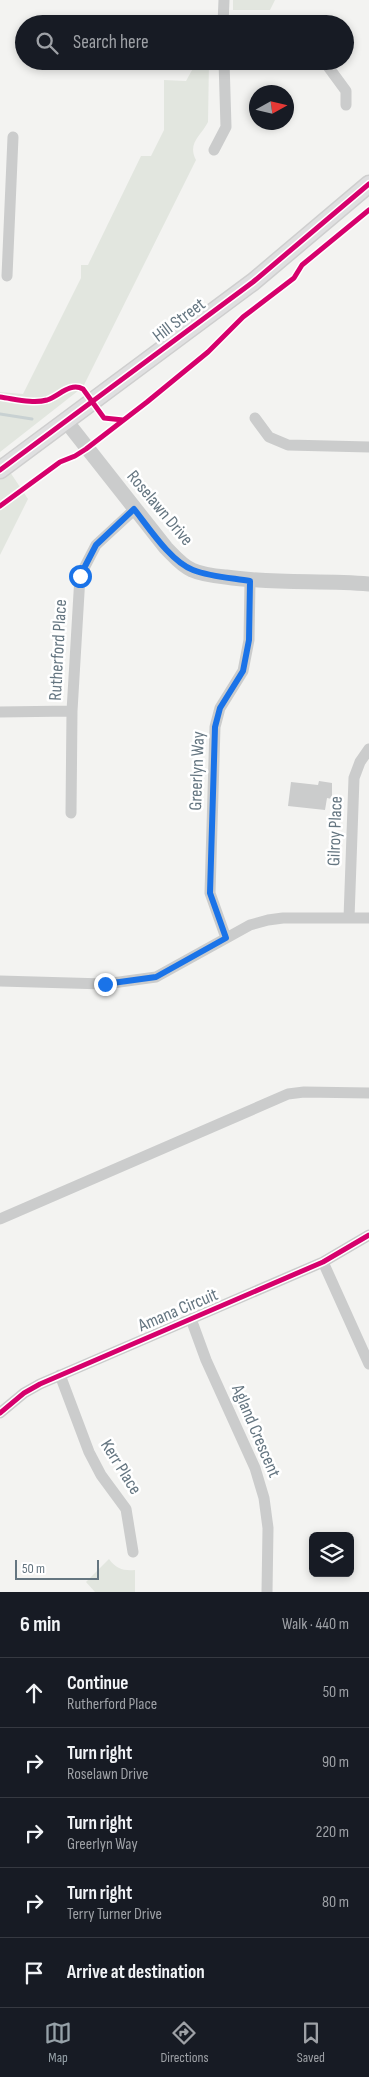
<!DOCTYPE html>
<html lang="en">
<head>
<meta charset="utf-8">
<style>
	:root { --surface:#171b24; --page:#242831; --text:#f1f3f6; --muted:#9ea1a6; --line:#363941; --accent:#96a1a8 }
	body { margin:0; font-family:"Sofia Sans Condensed",sans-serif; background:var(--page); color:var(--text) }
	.controls { position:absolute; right:15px; bottom:15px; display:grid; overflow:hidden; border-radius:8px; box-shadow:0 2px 8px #0003 }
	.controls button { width:45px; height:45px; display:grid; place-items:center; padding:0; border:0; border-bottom:1px solid var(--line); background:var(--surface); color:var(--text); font:25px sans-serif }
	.compass { position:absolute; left:249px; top:85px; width:45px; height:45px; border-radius:50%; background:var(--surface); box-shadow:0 2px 8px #0003; rotate:82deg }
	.scale { position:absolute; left:15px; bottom:12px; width:84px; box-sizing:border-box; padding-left:5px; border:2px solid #647580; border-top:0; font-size:14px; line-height:18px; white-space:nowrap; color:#647580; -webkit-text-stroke:4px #fff; paint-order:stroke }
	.stop { position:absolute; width:15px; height:15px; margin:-11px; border:4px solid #1a73e8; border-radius:50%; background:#fff }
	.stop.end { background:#1a73e8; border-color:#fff; box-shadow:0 1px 5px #0008 }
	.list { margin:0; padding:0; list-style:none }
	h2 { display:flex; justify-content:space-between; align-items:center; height:65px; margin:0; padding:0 20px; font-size:21px }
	h2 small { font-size:16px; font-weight:400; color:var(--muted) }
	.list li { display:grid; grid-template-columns:32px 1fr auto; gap:15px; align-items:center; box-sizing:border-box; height:70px; padding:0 20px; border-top:1px solid var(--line) }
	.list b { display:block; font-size:19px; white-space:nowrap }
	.list p { margin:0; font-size:16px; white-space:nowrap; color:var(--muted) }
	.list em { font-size:16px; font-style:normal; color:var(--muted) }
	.icon { flex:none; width:28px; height:28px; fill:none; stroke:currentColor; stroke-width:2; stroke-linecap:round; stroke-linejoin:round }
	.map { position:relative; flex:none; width:369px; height:1592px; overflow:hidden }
	.search { position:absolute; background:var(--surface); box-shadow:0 2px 8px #0003; left:15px; right:15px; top:15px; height:55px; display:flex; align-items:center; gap:12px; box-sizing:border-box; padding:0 18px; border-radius:28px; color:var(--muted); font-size:19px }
	.sheet { height:415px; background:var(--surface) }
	nav { display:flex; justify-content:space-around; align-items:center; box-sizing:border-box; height:70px; border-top:1px solid var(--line); background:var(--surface); font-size:14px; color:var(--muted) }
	nav a { display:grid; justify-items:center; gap:2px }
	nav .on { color:var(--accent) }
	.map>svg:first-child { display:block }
	.green { fill:#e2e6df }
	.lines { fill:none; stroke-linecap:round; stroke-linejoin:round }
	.stream { stroke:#c8d1d2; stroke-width:3 }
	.building { fill:#cbcccc }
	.secondary-casing { stroke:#cfcfcf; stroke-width:19 }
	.minor { stroke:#cbcccc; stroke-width:11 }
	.tertiary { stroke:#cbcccc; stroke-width:15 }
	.secondary { stroke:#dfdfe0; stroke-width:16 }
	.cycleway-casing { stroke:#fff; stroke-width:8 }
	.cycleway { stroke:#d6006c; stroke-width:5 }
	.route { stroke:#1a73e8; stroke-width:6 }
	.labels { text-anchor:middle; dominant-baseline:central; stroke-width:5; stroke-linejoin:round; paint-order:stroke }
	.street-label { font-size:18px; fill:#647580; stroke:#fff }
</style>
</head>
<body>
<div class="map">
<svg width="369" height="1592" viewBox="0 0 369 1592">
	<rect width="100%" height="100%" fill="#f3f3f1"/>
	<!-- green -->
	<path class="green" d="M 233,0 L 275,0 L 270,10 L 233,10 Z
		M 197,61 L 209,61 L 208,122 C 201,136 187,143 196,160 L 83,387 L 0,452 L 0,392 L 23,394 L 81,278 L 81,265 L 88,265 L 141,156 L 151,156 L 164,130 L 164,80 L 186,81 Z
		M 0,457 L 28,499 L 0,555 Z
		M 109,1559 C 116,1569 124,1571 135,1570 L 135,1592 L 95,1592 L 86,1582 Z"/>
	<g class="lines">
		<!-- stream -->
		<path class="stream" d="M 0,414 L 32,419"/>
	</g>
	<!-- building -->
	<path class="building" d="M 319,781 L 332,783 L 332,799 L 327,798 L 325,810 L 288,806 L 291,782 L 318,785 Z"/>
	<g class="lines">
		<!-- secondary casing -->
		<g class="secondary-casing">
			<path id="secondary" d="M 0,470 L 253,282 L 369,184"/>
		</g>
		<!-- minor -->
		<path class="minor" d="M 223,22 L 262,24
			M 223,24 L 224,0
			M 324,61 L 346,91 L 346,105
			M 214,150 L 226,127 L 224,61
			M 7,276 L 13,137
			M 255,418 L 269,437 L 288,445 L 369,447
			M 0,712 L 72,711
			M 71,813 L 72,711 L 80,576 L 96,545 L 135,509
			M 349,918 L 354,778 L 360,762 L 369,749
			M 226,938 L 210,893 L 215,727 L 220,708 L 243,671 L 249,640 L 250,581
			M 0,981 L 105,984 L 156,977 L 250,925 L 268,920 L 283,918 L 369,918
			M 0,1219 L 288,1094 L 304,1092 L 369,1093
			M 323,1262 L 369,1364
			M 191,1319 L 206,1360 L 255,1468 L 264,1498 L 268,1528 L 267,1592
			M 60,1375 L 89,1452 L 101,1475 L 126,1509 L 133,1552
			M 0,1413 L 24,1393 L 40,1384 L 323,1262 L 369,1235"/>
		<!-- tertiary -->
		<path class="tertiary" d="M 66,421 L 166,548 C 174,556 182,566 192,570 C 203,575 215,576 226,577 C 273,584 322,580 369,584"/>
		<!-- secondary -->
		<use href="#secondary" class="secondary"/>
		<!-- cycleway casing -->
		<g class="cycleway-casing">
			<path id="cycleway" d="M 0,397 C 15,399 33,404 47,400 C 59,396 70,382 83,389 L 104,418 L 123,420
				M 0,470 L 253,282 L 369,184
				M 0,506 L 60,462 L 75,456 L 86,449 L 147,402 L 208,352 L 243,317 L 294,278 L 302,265 L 369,210
				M 0,1413 L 24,1393 L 40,1384 L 323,1262 L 369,1235"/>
		</g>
		<!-- cycleway -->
		<use href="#cycleway" class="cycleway"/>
	</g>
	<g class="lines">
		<!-- route -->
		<path class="route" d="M 80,576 L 96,545 L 134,509 C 149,528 171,562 193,570 C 211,577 232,578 250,581 L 249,640 L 243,671 L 220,708 L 215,727 L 210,893 L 226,938 L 156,977 L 105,984"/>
	</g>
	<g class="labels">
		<!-- street labels -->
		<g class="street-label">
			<text transform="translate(179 320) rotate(-37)">Hill Street</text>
			<text transform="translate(160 508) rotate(50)">Roselawn Drive</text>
			<text transform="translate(58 650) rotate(-87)">Rutherford Place</text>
			<text transform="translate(197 771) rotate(-88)">Greerlyn Way</text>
			<text transform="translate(335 831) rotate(-88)">Gilroy Place</text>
			<text transform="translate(178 1310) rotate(-23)">Amana Circuit</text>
			<text transform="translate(256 1431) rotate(67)">Agland Crescent</text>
			<text transform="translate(121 1467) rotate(58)">Kerr Place</text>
		</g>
	</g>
</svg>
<div class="controls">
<button><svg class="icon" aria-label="layers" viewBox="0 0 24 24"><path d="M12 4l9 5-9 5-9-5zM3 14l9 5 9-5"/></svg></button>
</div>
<svg class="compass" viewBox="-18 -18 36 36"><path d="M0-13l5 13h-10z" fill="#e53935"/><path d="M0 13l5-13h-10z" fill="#9ea1a6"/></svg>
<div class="scale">50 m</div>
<div class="stop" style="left:80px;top:576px"></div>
<div class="stop end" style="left:105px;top:984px"></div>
<div class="search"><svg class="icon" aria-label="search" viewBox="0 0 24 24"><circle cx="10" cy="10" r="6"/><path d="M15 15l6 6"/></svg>Search here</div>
</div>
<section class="sheet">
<h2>6 min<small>Walk · 440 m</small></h2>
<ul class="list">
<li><svg class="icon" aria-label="ahead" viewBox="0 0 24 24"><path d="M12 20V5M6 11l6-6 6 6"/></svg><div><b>Continue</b><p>Rutherford Place</p></div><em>50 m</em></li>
<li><svg class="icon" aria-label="right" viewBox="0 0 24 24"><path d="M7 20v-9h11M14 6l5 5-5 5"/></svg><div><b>Turn right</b><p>Roselawn Drive</p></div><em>90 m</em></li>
<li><svg class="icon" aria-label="right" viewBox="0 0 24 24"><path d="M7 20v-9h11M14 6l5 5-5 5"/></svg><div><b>Turn right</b><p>Greerlyn Way</p></div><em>220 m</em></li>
<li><svg class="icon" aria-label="right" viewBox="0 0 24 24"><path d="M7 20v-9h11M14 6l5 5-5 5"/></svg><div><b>Turn right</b><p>Terry Turner Drive</p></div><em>80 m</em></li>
<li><svg class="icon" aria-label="arrive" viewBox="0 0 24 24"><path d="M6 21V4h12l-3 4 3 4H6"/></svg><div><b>Arrive at destination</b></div></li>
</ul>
</section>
<nav>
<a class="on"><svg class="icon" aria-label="map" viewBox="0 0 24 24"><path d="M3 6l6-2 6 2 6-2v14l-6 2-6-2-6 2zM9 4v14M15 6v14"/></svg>Map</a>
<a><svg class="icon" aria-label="directions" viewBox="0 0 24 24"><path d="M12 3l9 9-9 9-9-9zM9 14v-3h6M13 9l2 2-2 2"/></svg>Directions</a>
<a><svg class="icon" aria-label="saved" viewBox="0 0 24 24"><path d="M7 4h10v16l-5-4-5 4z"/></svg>Saved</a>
</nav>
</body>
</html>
